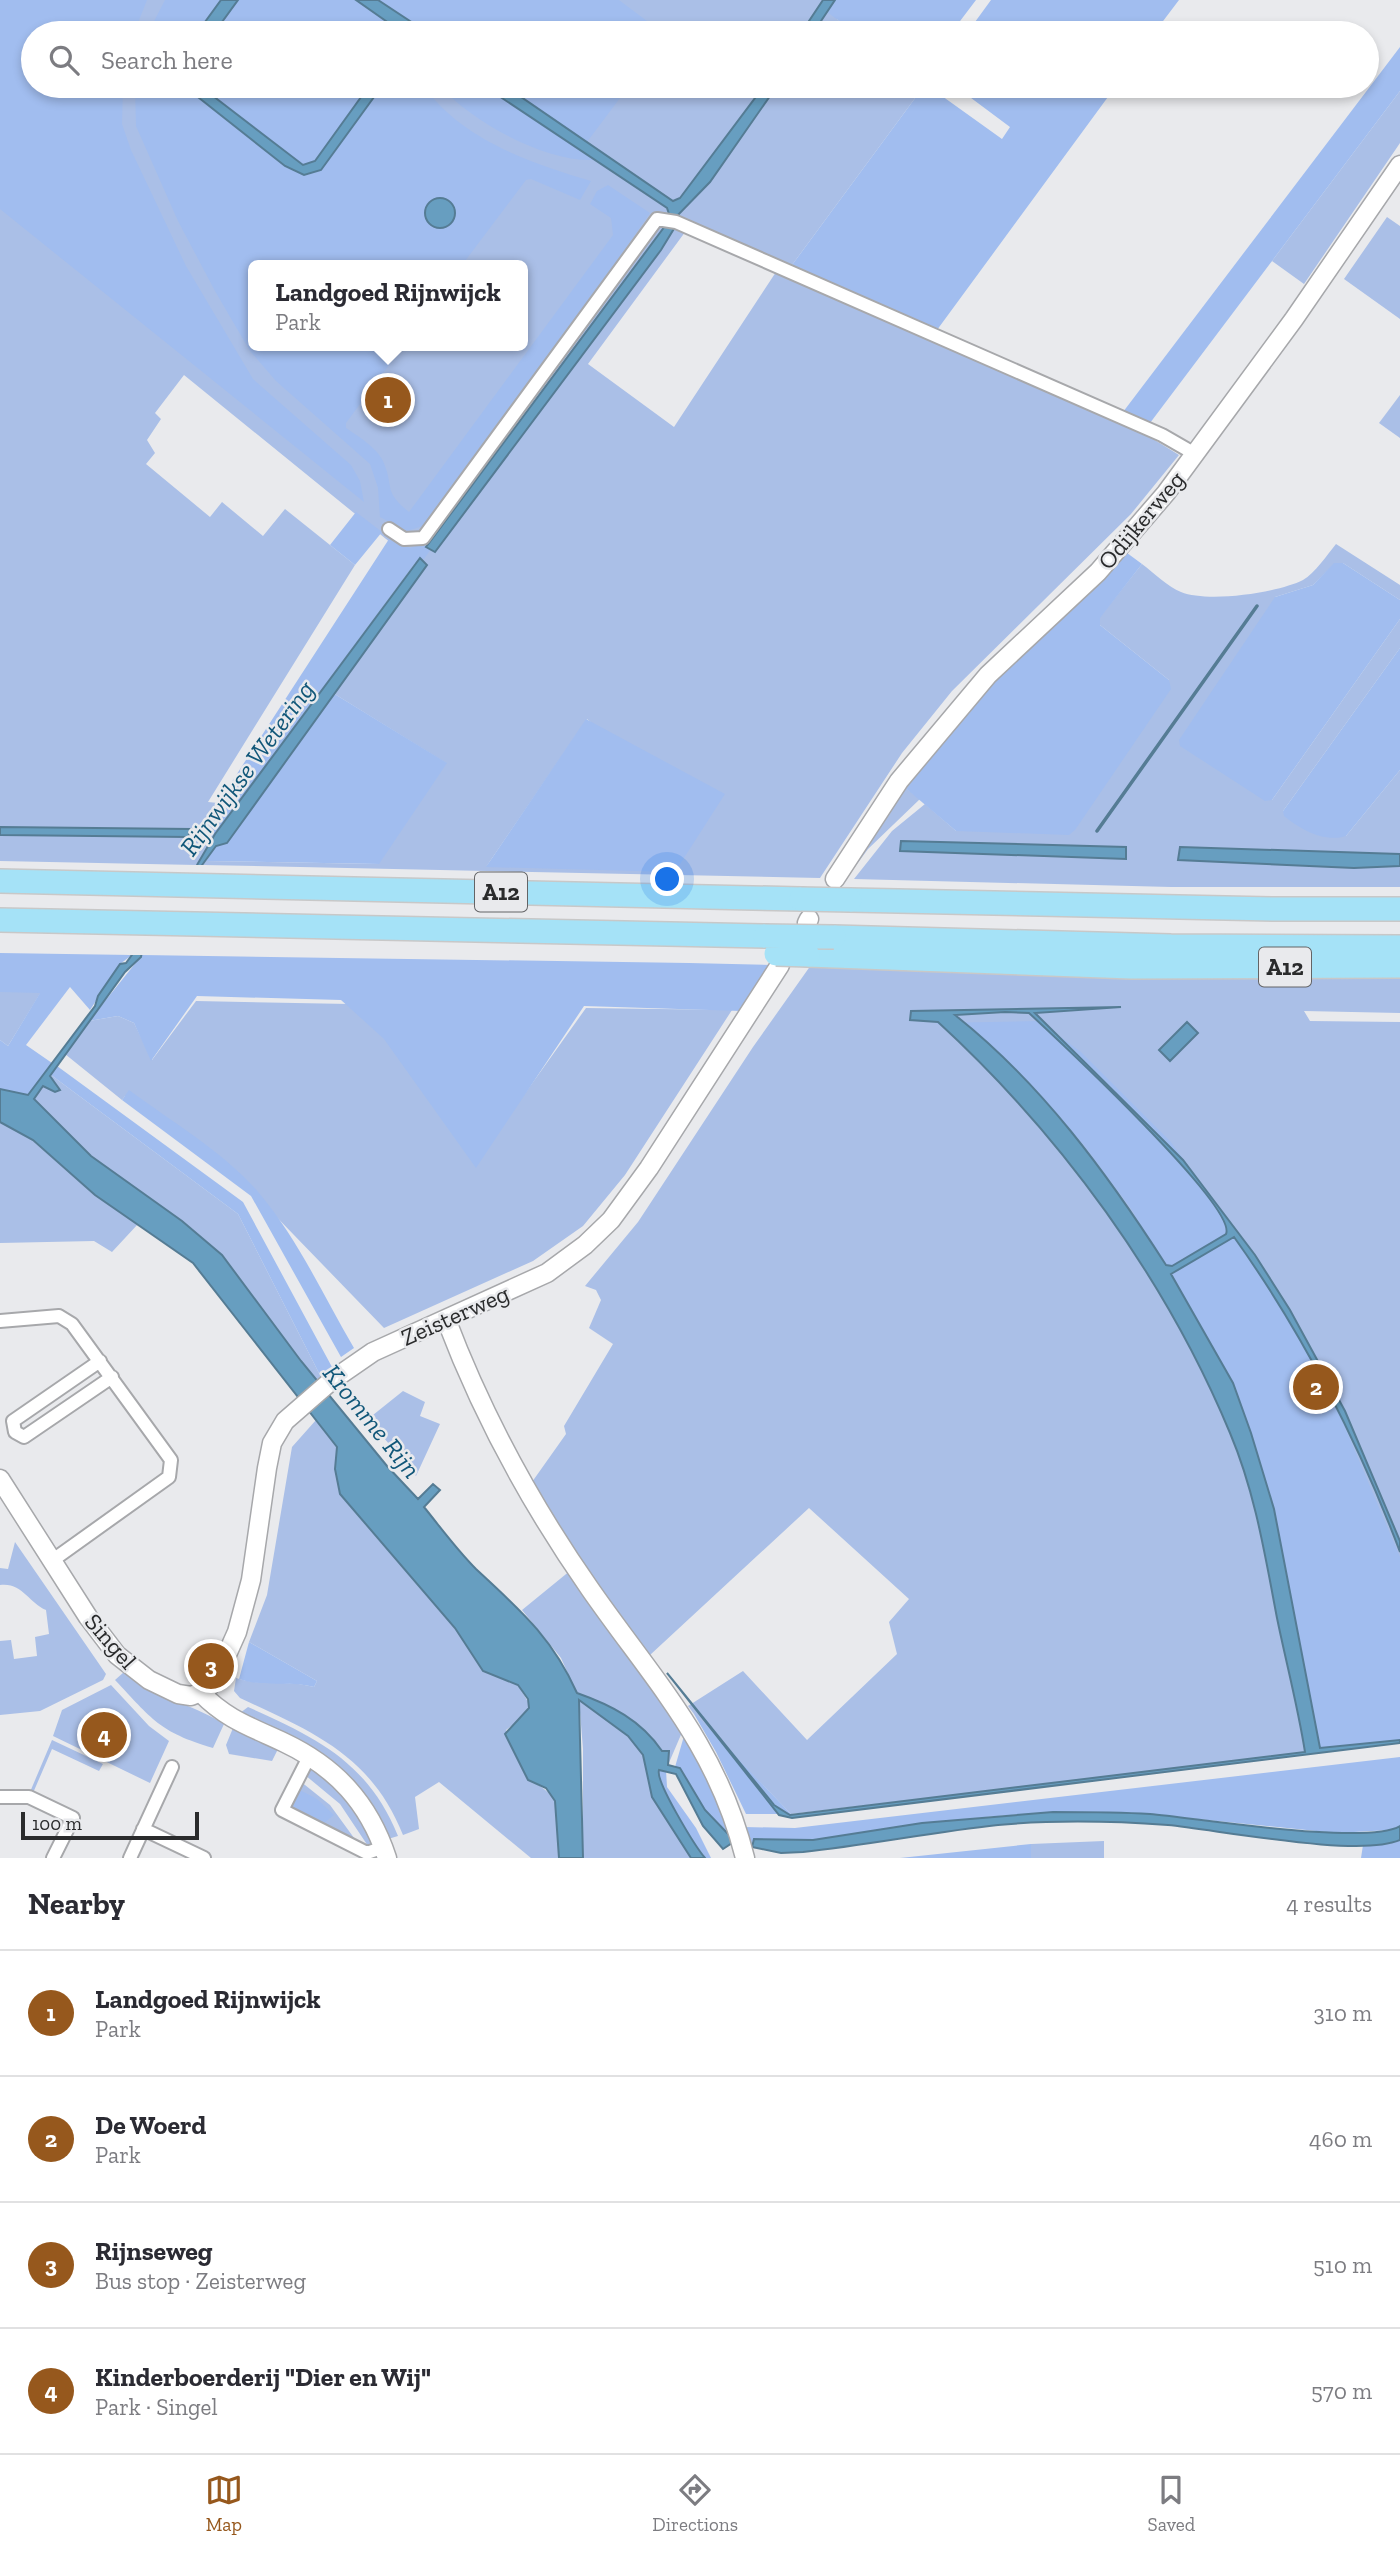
<!DOCTYPE html>
<html lang="en">
<head>
<meta charset="utf-8">
<style>
	:root { --surface:#fff; --page:#f7f7f7; --text:#2b2b33; --muted:#7c7c81; --line:#e1e1e2; --accent:#96581d }
	body { margin:0; font-family:"Zilla Slab",serif; background:var(--page); color:var(--text) }
	.scale { position:absolute; left:21px; bottom:18px; width:178px; box-sizing:border-box; padding-left:7px; border:4px solid #2a2b2c; border-top:0; font-size:19px; line-height:24px; white-space:nowrap; color:#2a2b2c; -webkit-text-stroke:5px #e9eaed; paint-order:stroke }
	.you { position:absolute; left:668px; top:880px; width:24px; height:24px; margin:-18px; border:5px solid #fff; border-radius:50%; background:#1a73e8; box-shadow:0 0 0 10px #1a73e833 }
	.badge { display:grid; place-items:center; width:46px; height:46px; border-radius:50%; background:var(--accent); color:#fff; font-size:23px; font-weight:700 }
	.pin { position:absolute; translate:-50% -50%; border:4px solid #fff; box-shadow:0 2px 7px #0006 }
	.popup { position:absolute; left:248px; top:260px; width:280px; height:91px; box-sizing:border-box; display:grid; place-content:center; border-radius:10px; background:var(--surface); filter:drop-shadow(0 2px 5px #0005); font-size:23px; white-space:nowrap; color:var(--muted) }
	.popup b { font-size:26px; color:var(--text) }
	.popup::after { content:''; position:absolute; left:50%; top:100%; margin-left:-14px; border:14px solid transparent; border-top-color:var(--surface) }
	.list { margin:0; padding:0; list-style:none }
	h2 { display:flex; justify-content:space-between; align-items:center; height:91px; margin:0; padding:0 28px; font-size:30px }
	h2 small { font-size:23px; font-weight:400; color:var(--muted) }
	.list li { display:grid; grid-template-columns:46px 1fr auto; gap:21px; align-items:center; box-sizing:border-box; height:126px; padding:0 28px; border-top:2px solid var(--line) }
	.list b { display:block; font-size:26px; white-space:nowrap }
	.list p { margin:0; font-size:23px; white-space:nowrap; color:var(--muted) }
	.list em { font-size:23px; font-style:normal; color:var(--muted) }
	.icon { flex:none; width:38px; height:38px; fill:none; stroke:currentColor; stroke-width:2; stroke-linecap:round; stroke-linejoin:round }
	.map { position:relative; flex:none; width:1400px; height:1858px; overflow:hidden }
	.search { position:absolute; background:var(--surface); box-shadow:0 4px 10px #0003; left:21px; right:21px; top:21px; height:77px; display:flex; align-items:center; gap:18px; box-sizing:border-box; padding:0 24px; border-radius:38px; color:var(--muted); font-size:26px }
	.sheet { height:595px; background:var(--surface) }
	nav { display:flex; justify-content:space-around; align-items:center; box-sizing:border-box; height:98px; border-top:2px solid var(--line); background:var(--surface); font-size:19px; color:var(--muted) }
	nav a { display:grid; justify-items:center; gap:4px }
	nav .on { color:var(--accent) }
	.map>svg:first-child { display:block }
	.green { fill:#aabfe7; fill-rule:evenodd }
	.forest { fill:#a1bdef }
	.water { fill:#679ec0; stroke:#557c94; stroke-width:2; fill-rule:evenodd }
	.pier { fill:#e9eaed }
	.lines { fill:none; stroke-linecap:round; stroke-linejoin:round }
	.stream { stroke:#557c94; stroke-width:3.5 }
	.street-casing { stroke:#a7a8ab; stroke-width:16 }
	.secondary-casing { stroke:#a7a8ab; stroke-width:21 }
	.highway-casing { stroke:#c8c8c8; stroke-width:26 }
	.street { stroke:#fff; stroke-width:12 }
	.secondary { stroke:#fff; stroke-width:18 }
	.highway { stroke:#a5e2f7; stroke-width:23 }
	.highway-bridge-casing { stroke:#c8c8c8; stroke-width:26; stroke-linecap:butt }
	.highway-bridge { stroke:#a5e2f7; stroke-width:23 }
	.labels { text-anchor:middle; dominant-baseline:central; stroke-width:5; stroke-linejoin:round; paint-order:stroke }
	.shield { fill:#e9eaed; stroke:#636466; stroke-width:2 }
	.shield-label { font-size:23px; font-weight:bold; fill:#2a2b2c }
	.street-label { font-size:24px; fill:#2a2b2c; stroke:#e9eaed }
	.water-label { font-size:26px; font-style:italic; fill:#115779; stroke:#e9eaed }
</style>
</head>
<body>
<div class="map">
<svg width="1400" height="1858" viewBox="0 0 1400 1858">
	<rect width="100%" height="100%" fill="#e9eaed"/>
	<!-- green -->
	<path class="green" d="M 0,0 L 850,0 L 837,19 L 856,33 L 33,33 L 33,86 L 924,86 L 792,265 L 691,224 L 588,364 L 674,427 L 776,272 L 1145,434 L 1179,455 L 1131,514 L 952,691 L 902,753 L 820,878 L 203,865 L 206,861 L 378,864 L 446,763 L 333,693 L 423,569 L 184,375 L 155,413 L 161,419 L 147,440 L 155,453 L 146,464 L 210,517 L 222,502 L 263,536 L 285,509 L 355,565 L 208,802 L 218,803 L 206,833 L 215,834 L 197,865 L 0,861 L 0,835 L 188,837 L 191,830 L 0,827 ZM 253,265 L 523,265 L 523,346 L 253,346 ZM 587,719 L 594,725 L 486,867 Z
		M 1400,91 L 1400,143 L 1304,284 L 1272,261 Z
		M 1387,217 L 1400,226 L 1400,319 L 1344,279 Z
		M 1400,395 L 1400,438 L 1379,423 Z
		M 1336,544 L 1400,585 L 1400,600 L 1343,563 L 1335,563 L 1313,585 L 1275,597 L 1272,800 L 1400,619 L 1400,648 L 1283,811 L 1346,836 L 1400,770 L 1400,854 L 1357,854 L 1354,868 L 1400,866 L 1400,887 L 1171,887 L 854,879 L 892,831 L 925,804 L 956,831 L 1169,680 L 1100,625 L 1099,618 L 1142,564 C 1154,573 1168,587 1181,592 C 1208,603 1277,593 1303,580 C 1315,573 1327,555 1336,544 ZM 902,841 L 1126,847 L 1126,848 L 1125,859 L 901,851 Z
		M 903,786 L 920,799 L 868,849 L 846,879 L 842,879 Z
		M 811,965 L 1400,974 L 1400,1013 L 1304,1011 L 1310,1021 L 1400,1022 L 1400,1741 L 1254,1450 L 1315,1752 L 791,1814 L 694,1714 L 688,1706 L 743,1671 L 807,1740 L 897,1654 L 889,1622 L 909,1599 L 809,1508 L 650,1655 L 580,1560 L 532,1482 L 566,1434 L 564,1426 L 613,1344 L 589,1328 L 601,1300 L 596,1290 L 585,1286 L 638,1222 L 753,1047 Z
		M 0,992 L 41,992 L 8,1046 L 0,1040 Z
		M 196,1001 L 350,1004 L 380,1027 L 476,1162 L 586,1008 L 732,1010 L 625,1175 L 583,1226 L 533,1261 L 384,1328 L 263,1203 L 125,1096 L 122,1100 L 65,1054 L 89,1021 L 118,1016 L 134,1023 L 152,1060 Z
		M 51,1075 L 238,1214 L 321,1377 L 316,1381 L 222,1255 L 182,1221 L 91,1156 L 34,1099 L 44,1086 L 55,1092 Z
		M 0,1122 L 32,1140 L 95,1195 L 138,1224 L 112,1252 L 94,1241 L 0,1243 Z
		M 403,1391 L 425,1402 L 420,1416 L 440,1424 L 416,1476 L 368,1419 Z
		M 316,1420 L 337,1447 L 335,1469 L 340,1494 L 420,1584 L 461,1635 L 482,1666 L 518,1685 L 530,1705 L 524,1716 L 506,1730 L 528,1780 C 567,1796 558,1820 559,1858 L 531,1858 L 439,1782 L 415,1797 L 419,1829 L 403,1835 C 371,1755 313,1732 240,1698 L 234,1691 L 236,1678 C 263,1687 286,1679 314,1687 L 317,1681 L 249,1642 L 267,1595 L 292,1447 Z
		M 15,1542 L 106,1674 L 103,1680 L 40,1711 L 0,1715 L 0,1641 L 11,1640 L 14,1659 L 37,1656 L 35,1637 L 49,1634 L 46,1610 C 29,1603 22,1582 0,1585 L 0,1568 L 8,1569 Z
		M 571,1570 L 683,1730 L 668,1765 L 669,1751 L 661,1751 C 641,1720 611,1705 577,1694 L 561,1658 L 522,1610 Z
		M 124,1672 C 158,1700 189,1702 224,1724 L 213,1748 C 159,1732 152,1719 115,1680 Z
		M 111,1685 L 149,1726 L 169,1741 L 150,1783 L 53,1736 L 62,1710 Z
		M 579,1700 L 590,1708 L 592,1702 L 671,1768 L 663,1772 L 663,1783 L 708,1858 L 583,1858 L 583,1749 Z
		M 248,1707 C 317,1738 368,1762 398,1836 L 388,1839 L 378,1819 L 240,1713 Z
		M 233,1728 L 279,1747 L 272,1761 L 229,1754 L 226,1745 Z
		M 52,1740 L 103,1764 L 99,1771 L 52,1749 L 33,1793 L 30,1792 Z
		M 312,1763 L 335,1782 L 377,1843 L 368,1846 L 340,1804 L 305,1775 Z
		M 300,1781 L 330,1805 L 357,1842 L 287,1809 Z
		M 1104,1841 L 1104,1858 L 1031,1858 L 1031,1844 Z"/>
	<!-- forest -->
	<path class="forest" d="M 0,0 L 147,0 L 134,33 L 33,33 L 33,86 L 123,86 L 122,124 L 131,150 L 186,266 L 253,379 L 351,465 L 360,481 L 364,502 L 0,209 Z
		M 165,0 L 221,0 L 197,33 L 148,33 Z
		M 238,0 L 356,0 L 403,33 L 214,33 Z
		M 378,0 L 619,0 L 663,33 L 428,33 Z
		M 835,0 L 976,0 L 951,33 L 856,33 L 827,12 Z
		M 991,0 L 1179,0 L 1154,33 L 967,33 Z
		M 1400,47 L 1400,91 L 1150,423 L 1123,412 Z
		M 135,86 L 184,86 L 285,166 L 321,170 L 382,86 L 424,86 C 460,139 533,164 591,181 L 580,200 L 531,179 L 526,180 L 462,265 L 253,265 L 253,346 L 403,346 L 346,423 L 346,428 C 358,436 377,448 383,461 C 395,488 382,490 409,512 L 613,235 L 611,218 L 590,204 L 597,191 L 608,185 L 650,213 L 537,376 L 426,525 L 407,531 L 380,517 L 378,488 L 370,464 L 276,381 L 250,351 L 215,291 L 178,221 L 136,126 Z
		M 200,86 L 369,86 L 315,161 L 303,165 Z
		M 440,86 L 484,86 L 594,160 C 545,162 472,122 440,86 Z
		M 505,86 L 629,86 L 587,142 Z
		M 924,86 L 928,86 L 1002,139 L 1010,127 L 955,86 L 1116,86 L 937,330 L 792,265 Z
		M 356,512 L 382,532 L 355,565 L 330,545 Z
		M 389,539 L 410,548 L 429,542 L 426,546 L 431,549 L 424,559 L 419,558 L 215,834 L 205,832 L 211,814 Z
		M 1123,550 L 1142,564 L 1100,618 L 1100,625 L 1169,680 L 1171,689 L 1075,830 L 1069,835 L 956,831 L 903,786 L 951,723 Z
		M 1334,563 L 1343,563 L 1400,600 L 1400,619 L 1272,800 L 1265,801 L 1180,746 L 1179,740 L 1275,597 L 1313,585 Z
		M 1400,648 L 1400,770 L 1346,836 C 1324,843 1300,829 1284,816 L 1283,811 Z
		M 333,693 L 447,763 L 379,864 L 206,861 L 216,846 L 227,843 Z
		M 586,719 L 725,794 L 675,872 L 486,867 Z
		M 0,953 L 132,955 L 120,964 L 90,1010 L 70,987 L 26,1045 L 52,1063 L 28,1095 L 0,1089 L 0,1040 L 8,1046 L 40,993 L 0,992 Z
		M 142,955 L 689,963 L 772,965 L 741,1011 L 584,1006 L 476,1168 L 384,1039 L 341,1000 L 197,996 L 151,1061 L 134,1023 L 118,1016 L 89,1021 Z
		M 1039,1021 L 1081,1052 L 1170,1141 L 1216,1203 L 1283,1306 L 1335,1404 L 1400,1557 L 1400,1743 L 1315,1752 L 1274,1509 L 1163,1265 L 1132,1210 L 1084,1145 L 1046,1103 L 1003,1062 L 936,1023 Z
		M 57,1066 L 243,1202 L 332,1367 L 321,1377 L 238,1214 L 51,1075 Z
		M 129,1090 C 172,1122 224,1152 259,1193 C 298,1239 324,1297 354,1348 L 341,1357 L 251,1196 L 122,1100 Z
		M 249,1642 L 317,1681 L 314,1687 C 289,1680 264,1688 239,1679 Z
		M 694,1714 L 696,1715 L 791,1814 L 746,1814 L 716,1752 Z
		M 684,1736 L 706,1767 L 731,1837 L 705,1810 L 683,1772 L 675,1767 Z
		M 1400,1757 L 1400,1826 L 1390,1830 L 1336,1833 L 1147,1814 L 1053,1812 L 986,1817 L 813,1840 L 754,1839 L 748,1850 L 744,1827 L 795,1828 Z
		M 659,1770 L 666,1770 L 667,1787 L 696,1828 L 711,1858 L 705,1858 L 701,1853 C 692,1839 654,1782 659,1770 Z
		M 300,1790 L 317,1799 L 334,1815 L 324,1823 L 292,1807 Z
		M 1400,1840 L 1400,1858 L 1361,1858 L 1363,1845 L 1389,1844 Z
		M 1031,1844 L 1031,1858 L 900,1858 Z"/>
	<!-- water -->
	<path class="water" d="M 221,0 L 238,0 L 214,33 L 197,33 Z
		M 356,0 L 378,0 L 428,33 L 403,33 Z
		M 823,0 L 835,0 L 813,33 L 801,33 Z
		M 184,86 L 200,86 L 303,165 L 315,161 L 369,86 L 382,86 L 321,170 L 304,175 L 285,166 Z
		M 484,86 L 505,86 L 673,201 L 680,198 L 764,86 L 777,86 L 710,182 L 676,217 L 670,217 L 667,208 Z
		M425 213a15 15 0 1 1 30 0a15 15 0 1 1-30 0Z
		M 665,226 L 675,227 L 661,250 L 435,552 L 426,547 Z
		M 420,558 L 427,565 L 227,843 L 216,846 L 143,946 L 141,957 L 125,972 L 50,1076 L 60,1090 L 55,1092 L 43,1086 L 34,1099 L 91,1156 L 182,1221 L 222,1255 L 301,1361 L 387,1466 L 418,1499 L 433,1484 L 440,1490 L 424,1507 C 441,1528 457,1550 476,1569 C 520,1610 552,1637 577,1693 C 611,1705 641,1720 662,1751 L 669,1751 L 668,1765 L 680,1768 L 705,1810 L 731,1837 L 732,1843 L 723,1849 L 703,1826 L 676,1774 L 659,1770 C 655,1781 695,1846 705,1858 L 691,1858 L 652,1797 L 643,1755 L 628,1736 L 579,1700 L 583,1858 L 559,1858 L 555,1801 L 546,1788 L 528,1780 L 505,1734 L 529,1708 L 528,1699 L 518,1685 L 483,1671 L 455,1628 L 340,1494 L 335,1469 L 337,1447 L 193,1263 L 95,1195 L 33,1140 L 0,1122 L 0,1089 L 28,1095 L 95,1006 L 98,996 L 120,964 L 126,963 L 197,865 L 215,834 Z
		M 0,827 L 191,829 L 188,837 L 0,835 Z
		M 901,841 L 1126,847 L 1126,859 L 900,851 Z
		M 1180,847 L 1400,854 L 1400,866 L 1354,868 L 1178,860 Z
		M 1121,1007 L 1035,1013 L 1183,1160 L 1255,1255 L 1290,1310 L 1345,1411 L 1400,1541 L 1400,1552 C 1359,1443 1302,1332 1234,1237 L 1171,1274 L 1233,1383 L 1251,1433 L 1274,1509 L 1320,1748 L 1400,1740 L 1400,1743 L 792,1818 L 779,1815 L 667,1673 L 774,1805 L 790,1815 L 1305,1752 C 1298,1707 1286,1662 1277,1618 C 1265,1555 1255,1492 1230,1433 C 1166,1279 1061,1135 938,1022 L 910,1020 L 911,1011 ZM 1005,1012 L 1029,1013 C 1056,1038 1238,1207 1226,1234 L 1172,1266 L 1166,1265 C 1107,1173 1041,1083 955,1015 Z
		M 1187,1022 L 1198,1033 L 1170,1061 L 1159,1050 Z
		M 1053,1812 C 1085,1812 1117,1812 1150,1814 C 1198,1818 1365,1846 1400,1826 L 1400,1840 C 1359,1858 1219,1830 1168,1825 C 1112,1821 1053,1820 998,1825 C 933,1832 868,1845 803,1852 L 781,1853 L 752,1847 L 754,1839 L 813,1840 L 922,1823 Z"/>
	<!-- pier -->
	<path class="pier" d="M 193,865 L 207,865 L 146,948 L 145,955 L 127,955 Z"/>
	<g class="lines">
		<!-- stream -->
		<path class="stream" d="M 1097,831 L 1257,606"/>
		<!-- street casing -->
		<g class="street-casing">
			<path id="street" d="M 389,529 L 404,539 L 423,538 L 657,219 L 676,222 L 1162,435 L 1195,454
				M 0,1321 L 59,1316 L 72,1324 L 171,1460 L 169,1477 L 53,1560
				M 100,1361 L 13,1421 L 15,1432 L 24,1437 L 112,1377
				M 310,1755 L 282,1810 L 367,1853 L 384,1847
				M 0,1797 L 29,1797 L 73,1818 L 53,1858
				M 143,1829 L 204,1858
				M 130,1858 L 172,1767"/>
		</g>
		<!-- secondary casing -->
		<g class="secondary-casing">
			<path id="secondary" d="M 835,879 L 899,781 L 988,675 L 1098,572 L 1166,493 L 1294,319 L 1400,165
				M 807,923 L 809,919
				M 446,1319 C 482,1414 532,1506 590,1589 C 654,1681 717,1745 745,1858
				M 0,1479 L 88,1617 L 117,1655 L 149,1680 L 178,1694 L 191,1696 L 206,1690 L 216,1679 L 237,1632 L 251,1580 L 267,1468 L 272,1443 L 285,1421 L 331,1381 L 373,1352 L 547,1273 L 585,1245 L 611,1220 L 649,1168 L 780,965
				M 201,1693 C 226,1719 251,1727 283,1742 C 336,1767 369,1803 387,1858"/>
		</g>
		<!-- highway casing -->
		<g class="highway-casing">
			<path id="highway" d="M 0,881 L 801,899
				M 850,900 L 1275,909 L 1400,909
				M 0,920 L 765,936
				M 834,937 L 1171,946 L 1400,947
				M 808,955 L 1131,967 L 1400,966"/>
		</g>
		<!-- street -->
		<use href="#street" class="street"/>
		<!-- secondary -->
		<use href="#secondary" class="secondary"/>
		<!-- highway -->
		<use href="#highway" class="highway"/>
		<!-- highway-bridge casing -->
		<g class="highway-bridge-casing">
			<path id="highway-bridge" d="M 801,899 L 850,900
				M 765,936 L 834,937
				M 776,954 L 808,955"/>
		</g>
		<!-- highway-bridge -->
		<use href="#highway-bridge" class="highway-bridge"/>
	</g>
	<g class="labels">
		<!-- shield labels -->
		<g class="shield">
			<rect x="475" y="872.5" width="52" height="39" rx="5"/>
			<rect x="1259" y="947.5" width="52" height="39" rx="5"/>
		</g>
		<g class="shield-label">
			<text x="501" y="892">A12</text>
			<text x="1285" y="967">A12</text>
		</g>
		<!-- street labels -->
		<g class="street-label">
			<text transform="translate(1141 520) rotate(-50)">Odijkerweg</text>
			<text transform="translate(455 1315) rotate(-24)">Zeisterweg</text>
			<text transform="translate(111 1641) rotate(49)">Singel</text>
		</g>
		<!-- water labels -->
		<g class="water-label">
			<text transform="translate(247 768) rotate(-54)">Rijnwijkse Wetering</text>
			<text transform="translate(372 1421) rotate(51)">Kromme Rijn</text>
		</g>
	</g>
</svg>
<div class="scale">100 m</div>
<div class="you"></div>
<div class="pin badge" style="left:388px;top:400px">1</div>
<div class="popup"><b>Landgoed Rijnwijck</b>Park</div>
<div class="pin badge" style="left:1316px;top:1387px">2</div>
<div class="pin badge" style="left:211px;top:1666px">3</div>
<div class="pin badge" style="left:104px;top:1735px">4</div>
<div class="search"><svg class="icon" aria-label="search" viewBox="0 0 24 24"><circle cx="10" cy="10" r="6"/><path d="M15 15l6 6"/></svg>Search here</div>
</div>
<section class="sheet">
<h2>Nearby<small>4 results</small></h2>
<ul class="list">
<li><span class="badge">1</span><div><b>Landgoed Rijnwijck</b><p>Park</p></div><em>310 m</em></li>
<li><span class="badge">2</span><div><b>De Woerd</b><p>Park</p></div><em>460 m</em></li>
<li><span class="badge">3</span><div><b>Rijnseweg</b><p>Bus stop · Zeisterweg</p></div><em>510 m</em></li>
<li><span class="badge">4</span><div><b>Kinderboerderij &quot;Dier en Wij&quot;</b><p>Park · Singel</p></div><em>570 m</em></li>
</ul>
</section>
<nav>
<a class="on"><svg class="icon" aria-label="map" viewBox="0 0 24 24"><path d="M3 6l6-2 6 2 6-2v14l-6 2-6-2-6 2zM9 4v14M15 6v14"/></svg>Map</a>
<a><svg class="icon" aria-label="directions" viewBox="0 0 24 24"><path d="M12 3l9 9-9 9-9-9zM9 14v-3h6M13 9l2 2-2 2"/></svg>Directions</a>
<a><svg class="icon" aria-label="saved" viewBox="0 0 24 24"><path d="M7 4h10v16l-5-4-5 4z"/></svg>Saved</a>
</nav>
</body>
</html>
